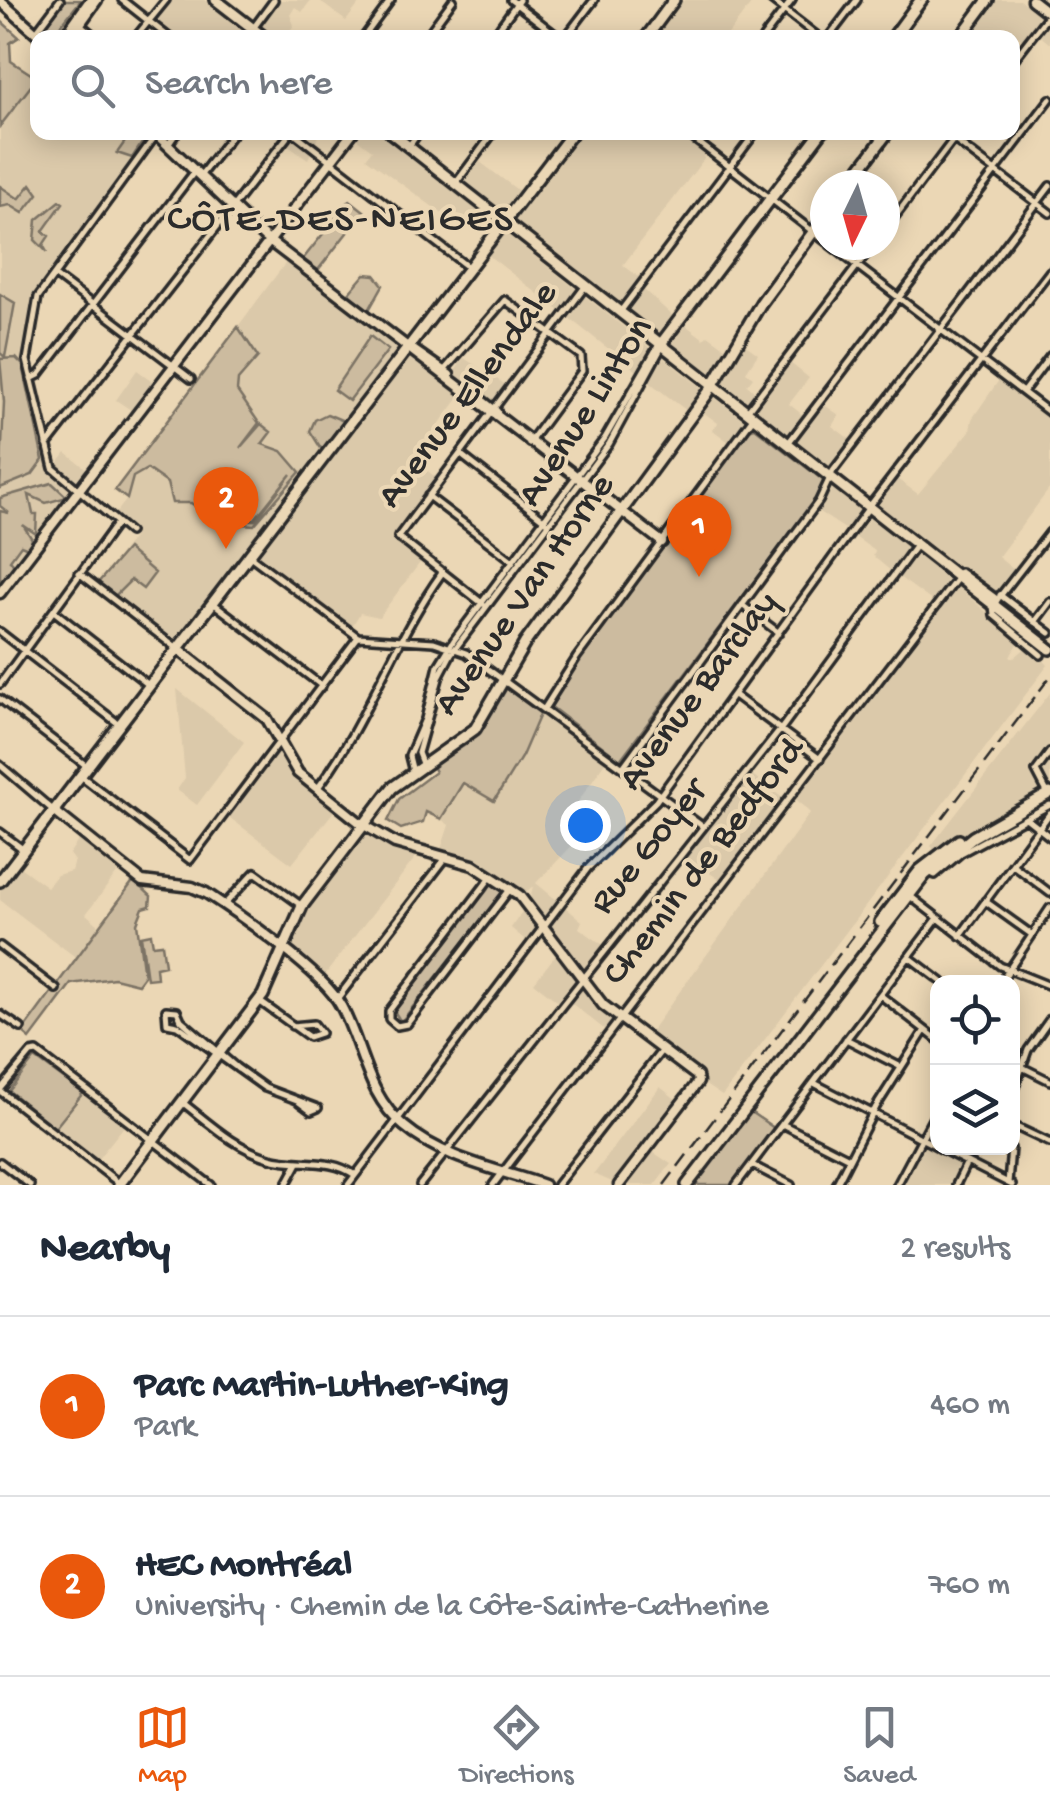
<!DOCTYPE html>
<html lang="en">
<head>
<meta charset="utf-8">
<style>
	:root { --surface:#fff; --page:#f2f2f3; --text:#1f2937; --muted:#747a83; --line:#e0e1e3; --accent:#ea580c }
	body { margin:0; font-family:"Gochi Hand",sans-serif; background:var(--page); color:var(--text) }
	.controls { position:absolute; right:30px; bottom:30px; display:grid; overflow:hidden; border-radius:20px; box-shadow:0 5px 25px #0003 }
	.controls button { width:90px; height:90px; display:grid; place-items:center; padding:0; border:0; border-bottom:2px solid var(--line); background:var(--surface); color:var(--text); font:50px sans-serif }
	.compass { position:absolute; left:810px; top:170px; width:90px; height:90px; border-radius:50%; background:var(--surface); box-shadow:0 5px 25px #0003; rotate:185deg }
	.you { position:absolute; left:585px; top:825px; width:35px; height:35px; margin:-25px; border:8px solid #fff; border-radius:50%; background:#1a73e8; box-shadow:0 0 0 15px #1a73e833 }
	.badge { display:grid; place-items:center; width:65px; height:65px; border-radius:50%; background:var(--accent); color:#fff; font-size:32px; font-weight:700 }
	.pin { position:absolute; translate:-50% -82px; filter:drop-shadow(0 2px 5px #0008) }
	.pin::after { content:''; position:absolute; top:52px; width:35px; height:30px; background:inherit; clip-path:polygon(0 0,100% 0,50% 100%) }
	.list { margin:0; padding:0; list-style:none }
	h2 { display:flex; justify-content:space-between; align-items:center; height:130px; margin:0; padding:0 40px; font-size:42px }
	h2 small { font-size:32px; font-weight:400; color:var(--muted) }
	.list li { display:grid; grid-template-columns:65px 1fr auto; gap:30px; align-items:center; box-sizing:border-box; height:180px; padding:0 40px; border-top:2px solid var(--line) }
	.list b { display:block; font-size:38px; white-space:nowrap }
	.list p { margin:0; font-size:32px; white-space:nowrap; color:var(--muted) }
	.list em { font-size:32px; font-style:normal; color:var(--muted) }
	.icon { flex:none; width:55px; height:55px; fill:none; stroke:currentColor; stroke-width:2; stroke-linecap:round; stroke-linejoin:round }
	.map { position:relative; flex:none; width:1050px; height:1185px; overflow:hidden }
	.search { position:absolute; background:var(--surface); box-shadow:0 5px 25px #0003; left:30px; right:30px; top:30px; height:110px; display:flex; align-items:center; gap:25px; box-sizing:border-box; padding:0 35px; border-radius:20px; color:var(--muted); font-size:38px }
	.sheet { height:490px; background:var(--surface) }
	nav { display:flex; justify-content:space-around; align-items:center; box-sizing:border-box; height:140px; border-top:2px solid var(--line); background:var(--surface); font-size:28px; color:var(--muted) }
	nav a { display:grid; justify-items:center; gap:5px }
	nav .on { color:var(--accent) }
	.map>svg:first-child { display:block }
	.built { fill:#dbc9aa }
	.green { fill:#ccbb9f; stroke:#7c7365; stroke-width:2.5; fill-rule:evenodd }
	.lines { fill:none; stroke-linecap:round; stroke-linejoin:round }
	.minor-casing { stroke:#2b2b2b; stroke-width:12 }
	.tertiary-casing { stroke:#2b2b2b; stroke-width:15 }
	.secondary-casing { stroke:#2b2b2b; stroke-width:16 }
	.minor { stroke:#ebd7b5; stroke-width:5 }
	.tertiary { stroke:#ebd7b5; stroke-width:8 }
	.secondary { stroke:#ebd7b5; stroke-width:9 }
	.rail { stroke:#2b2b2b; stroke-width:2.5; stroke-dasharray:15 8; stroke-linecap:butt }
	.labels { text-anchor:middle; dominant-baseline:central; stroke-width:8; stroke-linejoin:round; paint-order:stroke }
	.street-label { font-size:38px; fill:#2b2b2b; stroke:#ebd7b5 }
	.neighbourhood-label { font-size:40px; letter-spacing:2.5px; fill:#2b2b2b; stroke:#ebd7b5 }
</style>
</head>
<body>
<div class="map">
<svg width="1050" height="1185" viewBox="0 0 1050 1185">
	<rect width="100%" height="100%" fill="#ebd7b5"/>
	<filter id="ink" filterUnits="userSpaceOnUse"><feTurbulence type="fractalNoise" baseFrequency=".01" numOctaves="2"/><feDisplacementMap in="SourceGraphic" scale="20" xChannelSelector="R" yChannelSelector="G"/><feConvolveMatrix kernelMatrix="1 2 1 2 8 2 1 2 1" color-interpolation-filters="sRGB"/></filter>
	<g filter="url(#ink)">
		<!-- built -->
		<path class="built" d="M 165,0 L 204,0 L 246,31 L 240,37 L 178,37 L 155,20 L 168,4 Z
			M 280,0 L 311,0 L 302,12 L 295,7 L 290,15 L 294,25 L 287,35 L 290,37 L 275,37 L 261,26 Z
			M 318,0 L 362,0 L 346,21 Z
			M 684,0 L 754,0 L 726,37 L 655,37 Z
			M 995,0 L 1020,0 L 1040,15 L 1036,23 L 1050,21 L 1050,44 L 1038,34 L 1029,34 L 1024,41 L 1004,26 L 995,37 L 967,38 Z
			M 37,77 L 38,132 L 148,135 L 31,300 L 22,363 L 42,449 L 52,471 L 66,453 L 88,470 L 0,584 L 0,126 Z
			M 271,133 L 320,133 L 308,159 Z
			M 361,133 L 414,133 L 402,150 L 455,192 L 480,162 L 520,192 L 494,224 L 650,348 L 637,371 L 488,255 L 495,244 L 471,226 L 466,231 L 366,158 L 372,150 L 357,139 Z
			M 582,133 L 698,133 L 704,159 L 623,265 L 648,284 L 644,290 L 674,317 L 659,337 L 514,220 Z
			M 287,261 L 399,349 L 203,605 L 206,613 L 178,649 L 97,584 L 135,535 L 113,517 L 127,499 L 115,490 Z
			M 684,324 L 704,339 L 708,335 L 736,355 L 743,343 L 758,354 L 746,372 L 753,377 L 747,385 L 755,392 L 746,404 L 669,345 Z
			M 409,358 L 461,395 L 413,459 L 439,480 L 394,539 L 422,560 L 379,617 L 360,613 L 351,628 L 258,556 Z
			M 464,358 L 506,385 L 493,402 L 453,374 Z
			M 664,358 L 703,389 L 687,411 L 648,381 Z
			M 789,362 L 809,378 L 789,404 L 804,416 L 788,436 L 753,410 Z
			M 137,370 L 155,383 L 134,412 L 116,400 Z
			M 999,380 L 1050,418 L 1050,488 L 998,557 L 1014,570 L 994,594 L 879,505 L 897,479 L 918,494 L 970,431 L 972,419 Z
			M 714,397 L 745,421 L 730,443 L 713,430 L 718,423 L 703,412 Z
			M 823,404 L 839,415 L 832,426 L 851,440 L 829,469 L 795,443 Z
			M 833,489 L 862,510 L 848,531 L 816,510 Z
			M 871,517 L 908,546 L 892,572 L 873,556 L 875,551 L 855,537 Z
			M 918,553 L 1020,641 L 1010,656 L 1014,658 L 1029,645 L 1048,665 L 722,1096 L 701,1082 L 650,1150 L 671,1164 L 655,1185 L 619,1185 L 594,1174 L 660,1087 L 681,1103 L 699,1079 L 646,1038 L 810,813 L 796,799 L 936,604 L 899,577 Z
			M 177,689 L 244,742 L 197,805 L 177,790 L 185,778 Z
			M 1050,693 L 1050,785 L 1046,781 L 1038,786 L 1040,790 L 935,851 L 931,846 Z
			M 541,712 L 605,762 L 573,809 L 592,825 L 536,883 L 582,921 L 579,928 L 606,947 L 582,978 L 620,1019 L 609,1033 L 566,999 L 561,1004 L 534,983 L 561,948 L 546,926 L 531,945 L 511,928 L 530,900 L 533,886 L 523,894 L 483,865 L 441,849 L 449,825 L 441,819 L 463,783 L 494,801 L 522,756 Z
			M 280,744 L 288,762 L 338,806 L 292,864 L 226,815 Z
			M 750,773 L 784,799 L 720,880 L 685,856 Z
			M 364,825 L 367,833 L 393,847 L 422,849 L 321,980 L 283,950 L 293,922 Z
			M 80,838 L 120,869 L 86,914 L 100,926 L 78,959 L 0,900 L 0,886 L 20,867 L 47,887 L 57,875 L 71,871 L 74,861 L 69,854 Z
			M 83,1093 L 125,1125 L 97,1160 L 55,1128 Z
			M 922,1144 L 960,1163 L 952,1185 L 900,1185 Z"/>
		<!-- green -->
		<path class="green" d="M 65,0 L 81,0 L 52,36 L 43,29 Z
			M 0,20 L 19,37 L 10,43 L 11,61 L 37,78 L 0,126 Z
			M 131,133 L 146,137 L 132,158 L 117,153 Z
			M 31,184 L 38,194 L 23,213 L 10,205 L 0,207 L 0,186 L 19,199 Z
			M 350,200 L 364,211 L 318,270 L 303,259 Z
			M 60,201 L 63,203 L 43,231 L 49,236 L 43,245 L 47,252 L 35,240 L 37,220 Z
			M 365,274 L 375,275 L 383,285 L 369,310 L 348,294 Z
			M 0,294 L 15,303 L 5,357 L 0,353 Z
			M 238,327 L 258,357 L 238,380 L 237,391 L 259,423 L 240,448 L 261,424 L 271,432 L 262,444 L 282,451 L 300,472 L 254,525 L 242,524 L 220,509 L 222,501 L 198,508 L 191,503 L 172,503 L 167,483 L 147,469 L 133,477 L 127,499 L 115,490 ZM 291,474 L 256,520 L 240,520 L 229,511 L 226,499 L 254,520 Z
			M 370,336 L 388,350 L 349,401 L 334,390 Z
			M 16,358 L 23,365 L 43,460 L 32,475 L 0,488 L 4,402 L 0,359 Z
			M 327,414 L 344,421 L 322,450 L 310,431 L 315,420 Z
			M 755,428 L 824,481 L 824,488 L 620,760 L 550,706 L 566,677 L 748,430 Z
			M 52,483 L 67,497 L 46,503 L 29,495 L 33,514 L 37,514 L 36,534 L 23,525 L 32,539 L 28,548 L 21,545 L 10,560 L 15,565 L 0,584 L 0,511 L 9,513 L 0,506 L 0,498 Z
			M 127,549 L 155,573 L 143,589 L 131,580 L 115,596 L 97,584 Z
			M 506,688 L 541,712 L 522,756 L 494,801 L 463,783 L 441,819 L 426,812 L 423,822 L 401,829 L 388,821 L 399,799 L 435,772 L 432,766 L 465,745 Z
			M 134,880 L 151,896 L 150,906 L 143,908 L 137,923 L 144,976 L 138,984 L 114,978 L 71,984 L 30,1039 L 22,1032 Z
			M 491,883 L 503,892 L 401,1022 L 394,1011 Z
			M 151,934 L 153,945 L 162,944 L 165,965 L 156,967 L 157,978 L 147,979 L 141,936 Z
			M 35,1058 L 83,1093 L 55,1128 L 9,1091 Z
			M 749,1111 L 774,1128 L 732,1185 L 693,1185 Z"/>
		<g class="lines">
			<!-- minor casing -->
			<g class="minor-casing">
				<path id="minor" d="M 122,0 L 170,38
					M 511,0 L 560,38
					M 771,0 L 820,38
					M 81,25 L 97,38
					M 36,32 L 60,0
					M 135,38 L 166,0
					M 246,38 L 274,0
					M 363,38 L 391,0
					M 425,38 L 453,0
					M 492,38 L 519,0
					M 565,38 L 594,0
					M 763,38 L 792,0
					M 828,38 L 857,0
					M 890,38 L 918,0
					M 896,38 L 924,0
					M 1012,62 L 1050,13
					M 293,132 L 469,268
					M 685,132 L 825,241
					M 944,132 L 1050,213
					M 168,145 L 177,132
					M 409,146 L 419,132
					M 200,176 L 234,132
					M 456,183 L 494,132
					M 885,230 L 959,132
					M 830,245 L 1050,413
					M 54,275 L 191,379
					M 620,312 L 756,132
					M 442,373 L 505,300 L 581,356 L 582,371 L 529,443
					M 31,379 L 39,375 L 195,171
					M 1023,392 L 1050,356
					M 748,410 L 873,245
					M 789,442 L 1050,99
					M 47,445 L 291,132
					M 460,454 L 546,521
					M 428,496 L 513,561
					M 129,532 L 53,468 L 27,360 L 38,297 L 156,135
					M 250,556 L 358,637 L 434,642 L 466,653 L 702,826
					M 79,573 L 176,648
					M 1000,595 L 1050,633
					M 997,600 L 1050,532
					M 213,603 L 322,686
					M 483,604 L 398,537 L 584,288
					M 742,605 L 779,633
					M 993,605 L 994,615 L 1041,655
					M 55,612 L 150,686
					M 1035,622 L 1050,602
					M 0,632 L 120,725
					M 0,684 L 117,523
					M 734,695 L 820,759
					M 0,699 L 88,767
					M 544,709 L 577,657 L 753,418
					M 0,765 L 54,811
					M 423,766 L 418,753 L 440,675 L 451,654 L 609,444 L 664,343 L 824,132
					M 623,767 L 819,501 L 833,471 L 1050,186
					M 413,772 L 409,756 L 425,719 L 438,666 L 454,640 L 605,438 L 662,339 L 818,132
					M 81,776 L 190,860 L 358,637
					M 317,789 C 368,721 393,641 442,573
					M 1048,794 L 1036,771 L 1050,752
					M 1026,818 L 1050,837
					M 0,832 L 24,850
					M 1013,865 L 1050,893
					M 929,872 L 935,875 L 961,853 L 1050,805
					M 490,878 L 389,1011 L 389,1019 L 397,1026 L 407,1024 L 511,888
					M 910,896 L 1000,966 L 1050,986
					M 985,901 L 1031,934
					M 224,905 L 255,872 L 302,906
					M 960,936 L 1050,813
					M 0,946 L 56,989
					M 909,957 L 942,982
					M 1001,982 L 1050,908
					M 880,995 L 938,1040
					M 337,999 L 445,859
					M 259,1001 L 309,1037 L 321,1033 L 314,1024 L 292,1026
					M 0,1014 L 21,1028
					M 846,1039 L 901,1067
					M 1020,1066 L 1050,1081
					M 238,1069 L 181,1020 L 177,1011 L 166,1010 L 167,1023 L 177,1025 L 265,1088 L 318,1108 L 311,1111 L 299,1102
					M 814,1083 L 938,1147
					M 0,1090 L 31,1053 L 37,1052 L 211,1185
					M 0,1091 L 120,1184
					M 1012,1096 L 1028,1050 L 1050,1019
					M 182,1102 C 209,1123 236,1149 270,1158 C 298,1166 330,1157 355,1175
					M 782,1124 L 849,1158
					M 1012,1125 L 1050,1143
					M 939,1148 L 1012,1185
					M 0,1162 L 30,1185
					M 752,1165 L 791,1185
					M 1008,1183 L 1011,1148
					M 286,1185 L 298,1163
					M 348,1185 L 588,868 L 656,801 L 872,503 L 1050,271
					M 420,1185 L 781,729 L 917,544
					M 493,1185 L 959,576
					M 557,1185 L 662,1050
					M 736,1185 L 938,918
					M 836,1185 L 876,1107 L 925,1030
					M 897,1185 L 938,1108
					M 956,1185 L 967,1162"/>
			</g>
			<!-- tertiary casing -->
			<g class="tertiary-casing">
				<path id="tertiary" d="M 1032,0 L 1050,14
					M 0,1 L 42,38
					M 63,38 L 90,0
					M 70,38 L 97,0
					M 154,132 L 264,237 L 662,542
					M 409,347 L 449,375
					M 468,390 L 496,412
					M 0,593 L 353,132
					M 178,649 L 267,719 L 298,773 L 359,822 L 395,843 L 473,865 L 519,895 L 603,1005 L 697,1076 L 698,1082 L 619,1185
					M 54,811 L 142,881 L 192,887 L 206,893 C 240,915 324,973 341,1006 C 363,1046 366,1095 404,1126 C 443,1159 497,1169 544,1185"/>
			</g>
			<!-- secondary casing -->
			<g class="secondary-casing">
				<path id="secondary" d="M 216,0 L 265,38
					M 646,38 L 674,0
					M 960,38 L 988,0
					M 390,132 L 1050,649
					M 848,185 L 888,132
					M 960,574 L 995,600
					M 0,881 L 573,132
					M 880,922 L 920,870 L 959,840
					M 119,1185 L 263,995 L 302,906 L 392,788 L 475,729 L 525,643 L 708,393 L 761,303 L 825,216
					M 687,1185 L 925,875 L 973,837 L 1050,793"/>
			</g>
			<!-- minor -->
			<use href="#minor" class="minor"/>
			<!-- tertiary -->
			<use href="#tertiary" class="tertiary"/>
			<!-- secondary -->
			<use href="#secondary" class="secondary"/>
			<!-- rail -->
			<path class="rail" d="M 664,1185 L 1050,677"/>
		</g>
	</g>
	<g class="labels">
		<!-- street labels -->
		<g class="street-label">
			<text transform="translate(469 396) rotate(-53)">Avenue Ellendale</text>
			<text transform="translate(587 413) rotate(-57)">Avenue Linton</text>
			<text transform="translate(526 596) rotate(-55)">Avenue Van Horne</text>
			<text transform="translate(700 692) rotate(-53)">Avenue Barclay</text>
			<text transform="translate(650 848) rotate(-51)">Rue Goyer</text>
			<text transform="translate(705 863) rotate(-52)">Chemin de Bedford</text>
		</g>
		<!-- neighbourhood labels -->
		<g class="neighbourhood-label">
			<text x="341" y="221">CÔTE-DES-NEIGES</text>
		</g>
	</g>
</svg>
<div class="controls">
<button><svg class="icon" aria-label="locate" viewBox="0 0 24 24"><circle cx="12" cy="12" r="6"/><path d="M12 2v4M12 18v4M2 12h4M18 12h4"/></svg></button>
<button><svg class="icon" aria-label="layers" viewBox="0 0 24 24"><path d="M12 4l9 5-9 5-9-5zM3 14l9 5 9-5"/></svg></button>
</div>
<svg class="compass" viewBox="-18 -18 36 36"><path d="M0-13l5 13h-10z" fill="#e53935"/><path d="M0 13l5-13h-10z" fill="#747a83"/></svg>
<div class="you"></div>
<div class="pin badge" style="left:699px;top:577px">1</div>
<div class="pin badge" style="left:226px;top:549px">2</div>
<div class="search"><svg class="icon" aria-label="search" viewBox="0 0 24 24"><circle cx="10" cy="10" r="6"/><path d="M15 15l6 6"/></svg>Search here</div>
</div>
<section class="sheet">
<h2>Nearby<small>2 results</small></h2>
<ul class="list">
<li><span class="badge">1</span><div><b>Parc Martin-Luther-King</b><p>Park</p></div><em>460 m</em></li>
<li><span class="badge">2</span><div><b>HEC Montréal</b><p>University · Chemin de la Côte-Sainte-Catherine</p></div><em>760 m</em></li>
</ul>
</section>
<nav>
<a class="on"><svg class="icon" aria-label="map" viewBox="0 0 24 24"><path d="M3 6l6-2 6 2 6-2v14l-6 2-6-2-6 2zM9 4v14M15 6v14"/></svg>Map</a>
<a><svg class="icon" aria-label="directions" viewBox="0 0 24 24"><path d="M12 3l9 9-9 9-9-9zM9 14v-3h6M13 9l2 2-2 2"/></svg>Directions</a>
<a><svg class="icon" aria-label="saved" viewBox="0 0 24 24"><path d="M7 4h10v16l-5-4-5 4z"/></svg>Saved</a>
</nav>
</body>
</html>
